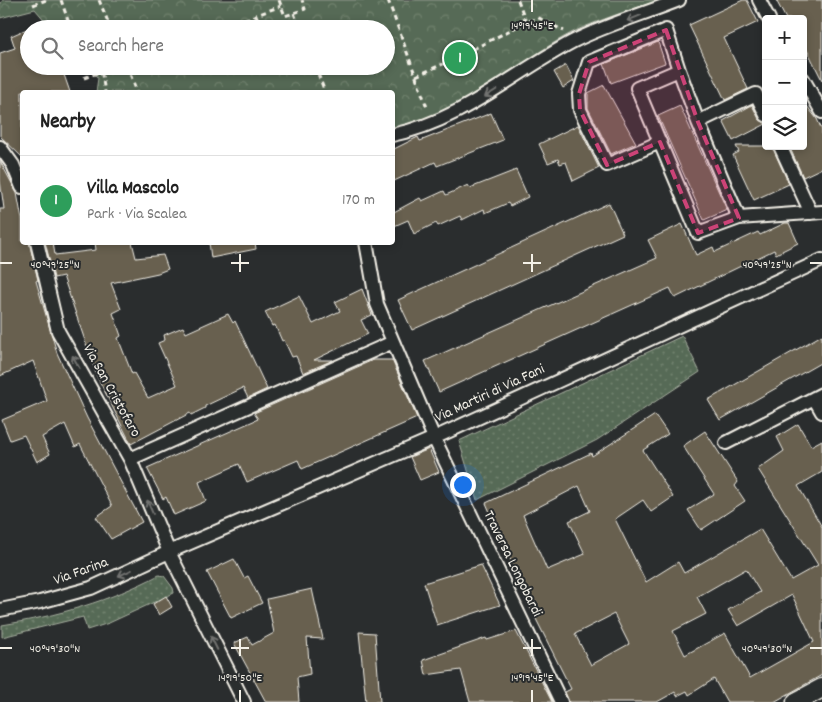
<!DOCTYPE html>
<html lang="en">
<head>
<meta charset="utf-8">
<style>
	:root { --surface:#fff; --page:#f6f6f6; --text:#222; --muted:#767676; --line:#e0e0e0; --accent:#0b8043 }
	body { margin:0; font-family:Dekko,sans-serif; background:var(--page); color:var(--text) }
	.controls { position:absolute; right:15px; top:15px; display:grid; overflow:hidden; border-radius:5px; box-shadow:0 2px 8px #0003 }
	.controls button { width:45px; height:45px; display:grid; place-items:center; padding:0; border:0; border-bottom:1px solid var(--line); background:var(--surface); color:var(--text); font:25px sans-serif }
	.you { position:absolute; left:462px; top:484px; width:18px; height:18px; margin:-12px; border:4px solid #fff; border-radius:50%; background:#1a73e8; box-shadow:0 0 0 8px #1a73e833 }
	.badge { display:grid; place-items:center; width:32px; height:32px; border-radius:50%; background:var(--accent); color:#fff; font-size:16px; font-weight:700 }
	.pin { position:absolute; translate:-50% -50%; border:2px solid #fff; box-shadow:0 1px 5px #0006 }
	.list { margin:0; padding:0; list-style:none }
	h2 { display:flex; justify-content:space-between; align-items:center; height:65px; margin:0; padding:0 20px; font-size:21px }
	h2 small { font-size:16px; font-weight:400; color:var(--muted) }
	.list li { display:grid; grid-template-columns:32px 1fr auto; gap:15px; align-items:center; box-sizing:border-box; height:90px; padding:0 20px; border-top:1px solid var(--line) }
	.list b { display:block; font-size:19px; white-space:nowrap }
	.list p { margin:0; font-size:16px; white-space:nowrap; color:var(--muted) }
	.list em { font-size:16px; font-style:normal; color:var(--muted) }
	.icon { flex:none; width:28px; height:28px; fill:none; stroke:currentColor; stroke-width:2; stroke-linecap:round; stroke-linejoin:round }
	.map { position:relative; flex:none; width:822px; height:702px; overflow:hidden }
	.search { position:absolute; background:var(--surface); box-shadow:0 2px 8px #0003; left:20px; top:20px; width:375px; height:55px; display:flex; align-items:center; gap:12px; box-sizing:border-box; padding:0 18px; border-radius:28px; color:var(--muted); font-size:19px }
	.panel { position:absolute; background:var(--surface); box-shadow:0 2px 8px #0003; left:20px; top:90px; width:375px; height:155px; border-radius:5px }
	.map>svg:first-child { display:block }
	.grass { fill:url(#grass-dots); stroke:#a6ae9f }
	.park { fill:url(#park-crowns); stroke:#a6ae9f }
	.building { fill:#686050; stroke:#f4f1e8; fill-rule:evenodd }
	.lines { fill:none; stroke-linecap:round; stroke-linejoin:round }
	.minor-casing { stroke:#f4f1e8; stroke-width:16 }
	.secondary-casing { stroke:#f4f1e8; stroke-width:21 }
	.path { stroke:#f4f1e8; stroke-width:3; stroke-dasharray:5 4; stroke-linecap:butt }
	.minor { stroke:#2a2d2e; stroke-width:12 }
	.secondary { stroke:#2a2d2e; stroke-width:18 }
	.oneway { stroke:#71726f }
	.marked { fill:#cc4377; fill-opacity:0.2; stroke:#cc4377; stroke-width:4; stroke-dasharray:10 6; stroke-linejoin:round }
	.ticks { fill:none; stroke:#f4f1e8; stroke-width:2 }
	.labels { text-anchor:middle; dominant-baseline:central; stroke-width:4; stroke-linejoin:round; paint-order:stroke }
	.street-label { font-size:15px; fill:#f4f1e8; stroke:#2a2d2e }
	.ticks-label { font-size:12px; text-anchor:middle; fill:#f4f1e8; stroke:#2a2d2e; stroke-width:4; stroke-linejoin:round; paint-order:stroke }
</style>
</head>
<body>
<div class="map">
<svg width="822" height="702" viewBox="0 0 822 702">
	<defs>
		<pattern id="grass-dots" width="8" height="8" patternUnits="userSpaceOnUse" patternTransform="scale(1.25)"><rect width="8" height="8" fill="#576b56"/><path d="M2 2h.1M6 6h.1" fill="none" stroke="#70816e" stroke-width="1.8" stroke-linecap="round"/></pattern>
		<pattern id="park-crowns" width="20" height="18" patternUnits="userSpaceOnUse" patternTransform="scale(1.25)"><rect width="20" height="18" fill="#576b56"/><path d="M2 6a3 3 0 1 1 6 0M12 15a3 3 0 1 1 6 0" fill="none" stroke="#70816e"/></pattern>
	</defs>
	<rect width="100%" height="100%" fill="#2a2d2e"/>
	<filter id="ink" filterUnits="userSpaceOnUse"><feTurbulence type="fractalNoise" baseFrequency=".02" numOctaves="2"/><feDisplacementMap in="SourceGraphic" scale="10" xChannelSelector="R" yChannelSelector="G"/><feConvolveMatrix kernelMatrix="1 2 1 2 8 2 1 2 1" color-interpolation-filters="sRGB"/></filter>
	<g filter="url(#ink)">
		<!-- grass -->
		<path class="grass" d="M 682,336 L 700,372 L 597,440 L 477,500 L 459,441 Z
			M 159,575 L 164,576 L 173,588 L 174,593 L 109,623 L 87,630 L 83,617 L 2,637 L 2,625 C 57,616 110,601 159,575 Z"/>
		<!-- park -->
		<path class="park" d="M 3,0 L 660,0 C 631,10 600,19 573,32 C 513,63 462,119 393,129 L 392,92 L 96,92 L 98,78 L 87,66 L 386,66 L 386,29 L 52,29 L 35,9 L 0,18 L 0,5 Z"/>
		<!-- building -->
		<path class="building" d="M 743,0 L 747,0 L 758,22 L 724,38 L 748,89 L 725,100 L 689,25 Z
			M 776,0 L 822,0 L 822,80 L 803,42 L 803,19 L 786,19 Z
			M 29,28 L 29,66 L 61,66 L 70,92 L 22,92 L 22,157 L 0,136 L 0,53 L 15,48 L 11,36 Z
			M 658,42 L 665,63 L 611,83 L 604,64 Z
			M 566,65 L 574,81 L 563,88 L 554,72 Z
			M 604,85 L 636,143 L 611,154 L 588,108 L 588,93 Z
			M 803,101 L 817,119 L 822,130 L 822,168 L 803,177 L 789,146 L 803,146 Z
			M 752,105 L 759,119 L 766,124 L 733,141 L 723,121 Z
			M 680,106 L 727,210 L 704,220 L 658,116 Z
			M 491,113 L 503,140 L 437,166 L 435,162 L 392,182 L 392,150 L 418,137 L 420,141 Z
			M 578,125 L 599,168 L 573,181 L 566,162 L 560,164 L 558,159 L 548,163 L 539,144 Z
			M 736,146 L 772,146 L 789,184 L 754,200 L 733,155 L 739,152 Z
			M 0,161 L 17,193 L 22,220 L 22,242 L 29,242 L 38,280 L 36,281 L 57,353 L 87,418 L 142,522 L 111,539 L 96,517 L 112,506 L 80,444 L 75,447 L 65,424 L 42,437 L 50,454 L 37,462 L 24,435 L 10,440 L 2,420 L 47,401 L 33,361 L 0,376 L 0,209 L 4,209 L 0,180 Z
			M 516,170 L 528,197 L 510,206 L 508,203 L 485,213 L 484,209 L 462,220 L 460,216 L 438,226 L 436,223 L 414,234 L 408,220 L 392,227 L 392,213 L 420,198 L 422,201 L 444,191 L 446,195 L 468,185 L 470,188 Z
			M 609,203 L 623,234 L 412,330 L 398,300 Z
			M 785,223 L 789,223 L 798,243 L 776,254 L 774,250 L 675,298 L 670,288 L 439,392 L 425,361 L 657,258 L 648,240 L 682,224 L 696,255 L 713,247 L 715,252 L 758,232 L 760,235 Z
			M 45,242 L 53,242 L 55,255 L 96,250 L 95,242 L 132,242 L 136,258 L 163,255 L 168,269 L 158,273 L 111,283 L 121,309 L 113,313 L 121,336 L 118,338 L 132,374 L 134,373 L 148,398 L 177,385 L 158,343 L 165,340 L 164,335 L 183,327 L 186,333 L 228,314 L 233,323 L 235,321 L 267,389 L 248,398 L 243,388 L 205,406 L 205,408 L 191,415 L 190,413 L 131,444 L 97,376 L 63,276 L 54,278 Z
			M 209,242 L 255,242 L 256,249 L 211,258 Z
			M 362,289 L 372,315 L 361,320 L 368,334 L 314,360 L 333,360 L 303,373 L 296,356 L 292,357 L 284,340 L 282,341 L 275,325 L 272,326 L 265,312 L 299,296 L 313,324 L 340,311 L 335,302 Z
			M 822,335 L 822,362 L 720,420 L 708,400 Z
			M 373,360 L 392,360 L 417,418 L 302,469 L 298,460 L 247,482 L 239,464 L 199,482 L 206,501 L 174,515 L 166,497 L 163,499 L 147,468 L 258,419 L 254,413 Z
			M 655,415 L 668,434 L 643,450 L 673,497 L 651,512 L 643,500 L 615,519 L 646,582 L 678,562 L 684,573 L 760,529 L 791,580 L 818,565 L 758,469 L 784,451 L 777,437 L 798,424 L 811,446 L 822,440 L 822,472 L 798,486 L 822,527 L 822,675 L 774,702 L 727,702 L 714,679 L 689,695 L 687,691 L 677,696 L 675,692 L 657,702 L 569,702 L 565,692 L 571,689 L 518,583 L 520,582 L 486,503 L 591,453 L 592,456 ZM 579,486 L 590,511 L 569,521 L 585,554 L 547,570 L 523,515 ZM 746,569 L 760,592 L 728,610 L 738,626 L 792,595 L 814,642 L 750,678 L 725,633 L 685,655 L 673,631 L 706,614 L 697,597 ZM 614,614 L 629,644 L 591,665 L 575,634 Z
			M 705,431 L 738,482 L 735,486 L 745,501 L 701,530 L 688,510 L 714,494 L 683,446 Z
			M 429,449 L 439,472 L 420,480 L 410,457 Z
			M 234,559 L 244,578 L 248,576 L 262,603 L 231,618 L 207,572 Z
			M 481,565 L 500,605 L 437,625 L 424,583 Z
			M 312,589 L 323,639 L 307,638 L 310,674 L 297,677 L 299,702 L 266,702 L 234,643 L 248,637 L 252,645 L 274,633 L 267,599 Z
			M 166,596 L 172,607 L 159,615 L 153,604 Z
			M 516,631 L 552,702 L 470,702 L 461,670 L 426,675 L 423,660 L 486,638 L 487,640 Z
			M 359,632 L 375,633 L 380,702 L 366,702 Z"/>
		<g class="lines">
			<!-- minor casing -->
			<g class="minor-casing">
				<path id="minor" d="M 759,0 L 769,19
					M 803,79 L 822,112
					M 698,122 L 756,94 L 766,115
					M 392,135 C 461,121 512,74 572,42 C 605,25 644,14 679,0
					M 660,142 L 607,165 L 580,110 L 579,94 L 589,62 L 666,30 L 679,70
					M 780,146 L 811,213
					M 0,147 L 13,165 L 22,187
					M 739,218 L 698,122 L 679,70 L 637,88 L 698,233 L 739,218 L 822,212
					M 37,242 L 58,331 L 130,459 L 169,552 L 244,702
					M 366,242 L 377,304 L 434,438 L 561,702
					M 814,398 L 822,412
					M 726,443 L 822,394
					M 130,459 L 393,342
					M 0,610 L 40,602 L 91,588 L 169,552 L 434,438 L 822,260"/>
			</g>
			<!-- secondary casing -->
			<g class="secondary-casing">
				<path id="secondary" d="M 796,702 L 822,688"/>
			</g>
			<!-- path -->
			<path class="path" d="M 61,0 L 71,29
				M 99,0 L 111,29
				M 279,0 L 285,16 L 305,9 L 302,0
				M 388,0 L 428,110
				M 518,0 L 526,22
				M 33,5 L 46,0
				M 294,13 L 300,29
				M 256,15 L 262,29
				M 219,29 L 281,6
				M 95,66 L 102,75 L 105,92
				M 127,66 L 137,92
				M 315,66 L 325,92
				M 416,76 L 452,60 L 526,22 L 539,18 L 564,31
				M 84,78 L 116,66"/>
			<!-- minor -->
			<use href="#minor" class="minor"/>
			<!-- secondary -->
			<use href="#secondary" class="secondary"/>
		</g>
		<!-- one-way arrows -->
		<defs><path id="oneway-shaft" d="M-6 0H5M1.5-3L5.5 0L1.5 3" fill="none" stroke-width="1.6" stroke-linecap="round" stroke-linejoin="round" transform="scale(1.25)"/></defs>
		<g class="oneway">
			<use href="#oneway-shaft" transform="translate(634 18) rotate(158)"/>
			<use href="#oneway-shaft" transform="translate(491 93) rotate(148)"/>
			<use href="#oneway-shaft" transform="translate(76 362) rotate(-119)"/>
			<use href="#oneway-shaft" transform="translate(150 507) rotate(-113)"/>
			<use href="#oneway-shaft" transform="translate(125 573) rotate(156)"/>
			<use href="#oneway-shaft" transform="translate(214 643) rotate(-116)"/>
		</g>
	</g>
	<!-- marked area -->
	<path class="marked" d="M 666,30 L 698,122 L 739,218 L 698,233 L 660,142 L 607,165 L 580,110 L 579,94 L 589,62 Z"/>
	<!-- ticks -->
	<path class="ticks" d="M 532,0 L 532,12M 240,254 L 240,272M 532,254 L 532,272M 0,263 L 12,263M 231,263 L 249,263M 523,263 L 541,263M 810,263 L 822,263M 240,639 L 240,656M 532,639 L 532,656M 0,648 L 12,648M 231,648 L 249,648M 523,648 L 541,648M 810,648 L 822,648M 240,690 L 240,702M 532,690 L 532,702"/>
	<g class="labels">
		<!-- street labels -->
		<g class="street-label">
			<text transform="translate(111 391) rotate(61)">Via San Cristofaro</text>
			<text transform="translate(490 394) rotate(-25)">Via Martiri di Via Fani</text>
			<text transform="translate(512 564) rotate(64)">Traversa Longobardi</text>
			<text transform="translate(81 572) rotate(-20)">Via Farina</text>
		</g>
	</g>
	<g class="ticks-label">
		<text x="532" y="29">14°19'45"E</text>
		<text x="767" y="268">40°49'25"N</text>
		<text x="55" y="268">40°49'25"N</text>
		<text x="55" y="652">40°49'30"N</text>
		<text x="767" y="652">40°49'30"N</text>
		<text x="240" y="681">14°19'50"E</text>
		<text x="532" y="681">14°19'45"E</text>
	</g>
</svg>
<div class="controls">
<button>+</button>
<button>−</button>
<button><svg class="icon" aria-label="layers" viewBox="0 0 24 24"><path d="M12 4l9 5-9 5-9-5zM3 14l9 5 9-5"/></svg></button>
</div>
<div class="you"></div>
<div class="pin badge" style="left:460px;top:58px;background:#2e9e5b">1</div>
<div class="search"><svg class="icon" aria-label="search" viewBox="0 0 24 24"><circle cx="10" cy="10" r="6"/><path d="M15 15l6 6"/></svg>Search here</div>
<section class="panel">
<h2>Nearby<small></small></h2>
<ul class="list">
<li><span class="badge" style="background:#2e9e5b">1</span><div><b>Villa Mascolo</b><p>Park · Via Scalea</p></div><em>170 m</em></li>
</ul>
</section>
</div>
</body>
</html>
